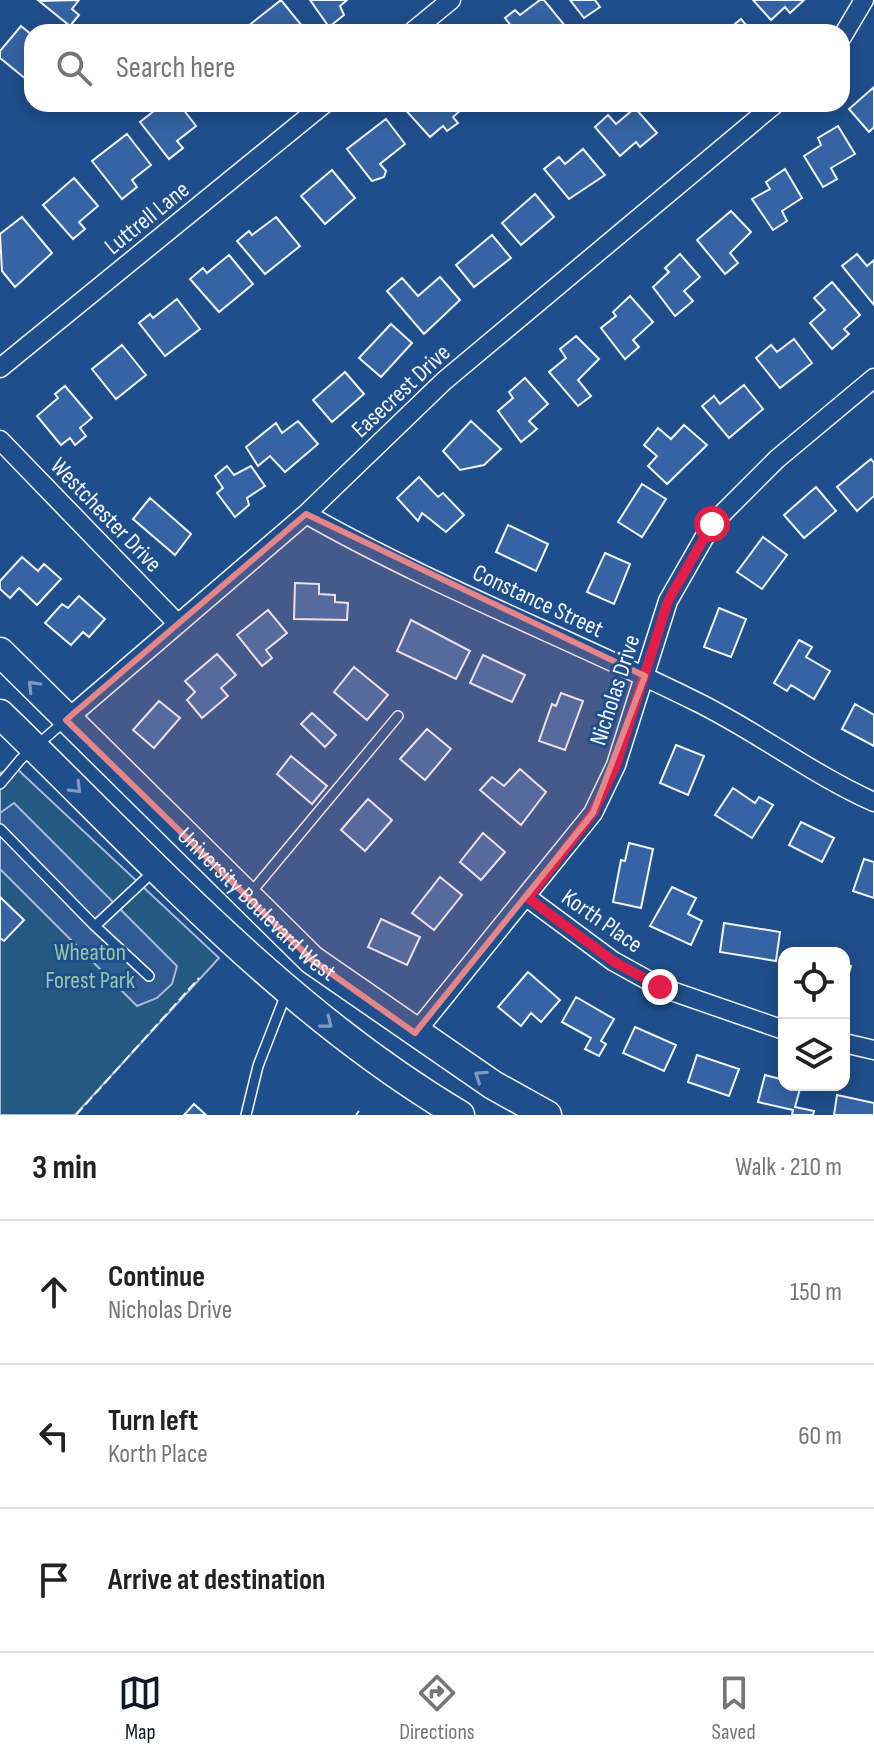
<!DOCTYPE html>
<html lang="en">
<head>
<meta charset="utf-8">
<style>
	:root { --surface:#fff; --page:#f2f2f2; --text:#222; --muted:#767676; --line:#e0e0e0; --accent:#111827 }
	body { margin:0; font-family:"Sofia Sans Condensed",sans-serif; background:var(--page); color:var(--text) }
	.controls { position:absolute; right:24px; bottom:24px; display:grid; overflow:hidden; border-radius:16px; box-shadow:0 4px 20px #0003 }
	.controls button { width:72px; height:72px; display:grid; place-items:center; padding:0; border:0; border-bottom:2px solid var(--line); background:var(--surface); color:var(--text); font:40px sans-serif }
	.stop { position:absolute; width:24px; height:24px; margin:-18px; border:6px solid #e11d48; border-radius:50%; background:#fff }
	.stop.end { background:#e11d48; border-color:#fff; box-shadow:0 2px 8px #0008 }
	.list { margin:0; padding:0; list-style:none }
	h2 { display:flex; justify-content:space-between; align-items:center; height:104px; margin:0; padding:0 32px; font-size:34px }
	h2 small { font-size:26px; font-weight:400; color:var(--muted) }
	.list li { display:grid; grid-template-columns:52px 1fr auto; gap:24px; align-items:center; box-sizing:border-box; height:144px; padding:0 32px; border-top:2px solid var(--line) }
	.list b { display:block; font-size:30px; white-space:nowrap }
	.list p { margin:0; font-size:26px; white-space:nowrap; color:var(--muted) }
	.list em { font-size:26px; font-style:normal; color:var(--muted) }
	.icon { flex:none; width:44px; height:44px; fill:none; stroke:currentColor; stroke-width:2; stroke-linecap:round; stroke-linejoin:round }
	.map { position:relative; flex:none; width:874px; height:1115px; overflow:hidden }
	.search { position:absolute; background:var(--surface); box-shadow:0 4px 20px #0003; left:24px; right:24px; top:24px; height:88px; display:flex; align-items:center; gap:20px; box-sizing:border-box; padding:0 28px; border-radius:24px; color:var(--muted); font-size:30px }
	.sheet { height:536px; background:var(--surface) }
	nav { display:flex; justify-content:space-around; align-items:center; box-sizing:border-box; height:112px; border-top:2px solid var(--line); background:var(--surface); font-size:22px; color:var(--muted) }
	nav a { display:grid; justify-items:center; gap:4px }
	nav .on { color:var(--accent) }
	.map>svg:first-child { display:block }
	.green { fill:#245a82; stroke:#a8bbd7; stroke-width:2 }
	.parking { fill:#305b95; stroke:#a8bbd7; stroke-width:2 }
	.building { fill:#3563a3; stroke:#f2f6ff; stroke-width:2 }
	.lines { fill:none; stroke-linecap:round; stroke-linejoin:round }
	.service-casing { stroke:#f2f6ff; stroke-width:12 }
	.minor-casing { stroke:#f2f6ff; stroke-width:21 }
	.primary-casing { stroke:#f2f6ff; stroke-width:31 }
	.service { stroke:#1f4e8c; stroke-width:9 }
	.minor { stroke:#1f4e8c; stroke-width:18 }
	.primary { stroke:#1f4e8c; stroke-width:28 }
	.fence { stroke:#f2f6ff; stroke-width:2; stroke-dasharray:10 4; stroke-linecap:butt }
	.oneway { stroke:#7e9ac0 }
	.route { stroke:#e11d48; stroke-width:10 }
	.marked { fill:#e38589; fill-opacity:0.2; stroke:#e38589; stroke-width:6; stroke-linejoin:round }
	.labels { text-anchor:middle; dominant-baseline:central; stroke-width:6; stroke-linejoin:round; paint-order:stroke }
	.street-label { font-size:24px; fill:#f2f6ff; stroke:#1f4e8c }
	.park-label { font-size:24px; fill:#97c8a6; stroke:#1f4e8c }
</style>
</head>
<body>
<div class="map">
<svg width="874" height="1115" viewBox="0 0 874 1115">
	<rect width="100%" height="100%" fill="#1f4e8c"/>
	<!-- green -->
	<path class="green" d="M 15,767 L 219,958 L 75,1115 L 0,1115 L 0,773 Z"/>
	<!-- parking -->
	<path class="parking" d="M 14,803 L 177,966 L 172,984 L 157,998 L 137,1006 L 0,869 L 0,813 Z"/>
	<!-- building -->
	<path class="building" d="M 79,0 L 72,9 L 79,15 L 70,26 L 39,1 Z
		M 281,0 L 307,32 L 245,32 L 243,30 Z
		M 310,0 L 347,0 L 340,6 L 344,15 L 329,27 Z
		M 540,0 L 544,0 L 566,27 L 559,32 L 516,32 L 505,18 L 515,10 L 520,15 Z
		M 570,0 L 595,0 L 600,7 L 584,18 Z
		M 753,0 L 804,0 L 790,13 L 785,7 L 771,20 Z
		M 741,19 L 752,32 L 725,32 Z
		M 21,26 L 32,35 L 29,64 L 32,75 L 27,80 L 0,58 L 0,51 Z
		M 874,87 L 874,127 L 869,132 L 849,109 Z
		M 163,104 L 179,104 L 196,126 L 177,141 L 183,148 L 169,159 L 140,122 Z
		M 456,104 L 461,110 L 453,117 L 458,123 L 447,131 L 443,126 L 430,137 L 401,105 Z
		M 635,108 L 657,133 L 640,147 L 636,142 L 620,156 L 595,127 L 608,115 L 616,124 Z
		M 386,119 L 405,144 L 380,164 L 386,171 L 384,177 L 372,181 L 347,149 Z
		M 838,126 L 855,154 L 831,168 L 837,179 L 823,187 L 804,156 L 821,145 L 818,138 Z
		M 127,134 L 151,165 L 132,180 L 137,187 L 122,199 L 92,161 Z
		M 583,149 L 605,175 L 569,199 L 544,169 L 559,157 L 565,164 Z
		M 785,169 L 802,198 L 782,211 L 787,221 L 773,230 L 752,199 L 770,189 L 766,182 Z
		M 332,170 L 355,198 L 325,224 L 301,196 Z
		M 74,178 L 98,206 L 79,222 L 85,229 L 73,239 L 43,205 Z
		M 535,194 L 554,217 L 521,245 L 502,223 Z
		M 731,211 L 751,232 L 730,253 L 738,263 L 725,274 L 697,240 Z
		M 22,217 L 52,253 L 15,287 L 2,271 L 0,234 Z
		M 276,217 L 300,246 L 265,274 L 237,241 L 249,231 L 252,235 Z
		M 492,235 L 511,258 L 474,287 L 456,265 Z
		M 680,254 L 700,277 L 684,291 L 693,301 L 675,316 L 653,287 L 669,272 L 665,268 Z
		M 857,254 L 867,266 L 874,260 L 874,305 L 842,266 Z
		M 229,255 L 253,284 L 219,312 L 190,279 L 203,268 L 207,273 Z
		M 440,277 L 460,300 L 424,334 L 387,291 L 402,278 L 418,296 Z
		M 832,282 L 860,315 L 844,329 L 849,334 L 832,349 L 810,323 L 825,310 L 814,298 Z
		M 630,296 L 653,322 L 633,340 L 639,347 L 625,359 L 601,328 L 616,316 L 613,312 Z
		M 177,299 L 200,329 L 165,356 L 139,323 L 150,314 L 153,318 Z
		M 391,324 L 412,343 L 381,377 L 359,358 Z
		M 576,336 L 599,359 L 578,380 L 591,396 L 578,406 L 549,372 L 566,358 L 560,349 Z
		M 794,339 L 812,363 L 780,388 L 756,358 L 771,345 L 777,352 Z
		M 122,345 L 146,375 L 116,399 L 92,369 Z
		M 345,372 L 364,394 L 332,422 L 313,400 Z
		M 525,378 L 548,404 L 529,421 L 537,429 L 521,442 L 498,411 L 513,398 L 509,392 Z
		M 744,385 L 763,409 L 729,438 L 702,406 L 714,396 L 720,404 Z
		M 65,386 L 92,418 L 80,428 L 86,436 L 75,445 L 70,438 L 61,445 L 37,416 L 58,398 L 55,394 Z
		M 298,421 L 318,444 L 285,472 L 270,456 L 258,466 L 246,447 L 276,423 L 282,433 Z
		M 471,421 L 501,449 L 484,465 L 460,470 L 443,451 Z
		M 684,425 L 707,445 L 667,484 L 648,466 L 657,456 L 644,445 L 658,428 L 671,439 Z
		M 871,459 L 874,463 L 874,496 L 857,511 L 837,487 Z
		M 227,466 L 234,475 L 251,466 L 265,486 L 247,498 L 249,505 L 235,517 L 217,493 L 223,488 L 215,476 Z
		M 419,477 L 438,497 L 443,493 L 464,515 L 446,532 L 422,513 L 418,521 L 397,498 Z
		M 642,484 L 666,499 L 642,537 L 618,522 Z
		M 816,487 L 836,511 L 804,538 L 784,515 Z
		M 150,498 L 191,534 L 175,555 L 133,519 Z
		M 508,525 L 548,544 L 536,571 L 496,552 Z
		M 763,537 L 787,555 L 762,589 L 737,572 Z
		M 605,553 L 630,564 L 614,604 L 587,592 Z
		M 22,557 L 38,571 L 44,564 L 61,579 L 37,605 L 19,588 L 10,598 L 0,589 L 0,581 Z
		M 295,583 L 319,584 L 319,594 L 335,595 L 335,602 L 348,603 L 347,620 L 294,619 Z
		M 79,596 L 105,619 L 89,637 L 83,632 L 71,645 L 45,623 L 62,604 L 68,608 Z
		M 719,608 L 746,619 L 731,657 L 704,647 Z
		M 268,610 L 287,633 L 266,650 L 272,658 L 262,666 L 237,635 Z
		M 411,620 L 470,651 L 456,679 L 397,651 Z
		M 799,640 L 812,647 L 806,657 L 830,671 L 814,699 L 791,685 L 787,691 L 774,683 Z
		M 217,654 L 236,675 L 221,688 L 228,696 L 202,718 L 187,700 L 195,692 L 185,681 Z
		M 483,655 L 525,675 L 512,702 L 470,683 Z
		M 354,667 L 388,695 L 367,720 L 334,692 Z
		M 561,693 L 583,701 L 565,750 L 539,741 L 552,704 L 556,706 Z
		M 159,701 L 180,718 L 154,748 L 133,730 Z
		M 855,704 L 874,715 L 874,746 L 842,729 Z
		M 312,713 L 336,735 L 325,747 L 301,724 Z
		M 427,729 L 451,749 L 425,780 L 400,759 Z
		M 676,745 L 704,756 L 688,795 L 660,783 Z
		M 291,756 L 327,786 L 312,804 L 277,774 Z
		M 520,769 L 546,792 L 521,825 L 480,790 L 492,777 L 504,786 Z
		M 733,788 L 755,803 L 759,797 L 773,805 L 752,838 L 715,815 Z
		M 368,799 L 392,820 L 365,851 L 341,830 Z
		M 801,822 L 834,838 L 822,862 L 789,845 Z
		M 483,833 L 505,852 L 481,880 L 460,862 Z
		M 629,843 L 653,849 L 641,908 L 613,902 L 621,860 L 625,861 Z
		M 864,859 L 874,862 L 874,898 L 853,891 Z
		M 440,877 L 462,895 L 434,930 L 412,913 Z
		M 672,887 L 696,898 L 688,914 L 702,921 L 691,945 L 650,926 Z
		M 0,897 L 24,920 L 4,941 L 0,938 Z
		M 381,919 L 420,937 L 407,965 L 368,947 Z
		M 724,923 L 780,932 L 776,961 L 720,952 Z
		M 844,964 L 851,966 L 844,990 Z
		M 528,972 L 560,1000 L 541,1022 L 531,1013 L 521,1026 L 498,1007 Z
		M 576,997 L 614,1019 L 601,1041 L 606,1044 L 599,1056 L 585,1049 L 591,1038 L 562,1022 Z
		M 635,1027 L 676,1045 L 664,1071 L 623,1053 Z
		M 697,1055 L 739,1069 L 729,1096 L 688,1082 Z
		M 765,1075 L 784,1080 L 784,1085 L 801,1085 L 795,1107 L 814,1111 L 813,1115 L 792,1115 L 793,1110 L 758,1102 Z
		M 837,1095 L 874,1103 L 874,1115 L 834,1115 Z
		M 194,1104 L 206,1115 L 184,1115 Z"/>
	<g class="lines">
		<!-- service casing -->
		<g class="service-casing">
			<path id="service" d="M 0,784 L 21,759 L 66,720
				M 0,829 L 95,926 L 155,870
				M 249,895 L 398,716
				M 95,926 L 149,976
				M 246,1115 L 258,1066 L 286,994"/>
		</g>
		<!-- minor casing -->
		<g class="minor-casing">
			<path id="minor" d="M 412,32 L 451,0
				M 842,37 L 864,0
				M 0,368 L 324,104
				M 0,440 L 178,624
				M 306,514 C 431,585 566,637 695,701 C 757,731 811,774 874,802
				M 66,720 L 306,514 L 444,381 L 775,104
				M 528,898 L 613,961 L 660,987 L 784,1030
				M 415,1033 L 593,813 L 616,765 L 668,601 L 712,524 L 777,459 L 874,378
				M 844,1043 L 874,1050"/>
		</g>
		<!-- primary casing -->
		<g class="primary-casing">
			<g id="primary">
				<path id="s1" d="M 0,652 L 312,960 L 493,1085 L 547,1115"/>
				<path d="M 0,714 C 147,856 283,1010 460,1115"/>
			</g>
		</g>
		<!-- service -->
		<use href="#service" class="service"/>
		<!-- minor -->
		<use href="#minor" class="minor"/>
		<!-- primary -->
		<use href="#primary" class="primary"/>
		<!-- fence -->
		<path class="fence" d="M 76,1115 L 199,978
			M 356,1115 L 359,1111"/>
	</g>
	<!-- one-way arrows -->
	<defs><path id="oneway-chevron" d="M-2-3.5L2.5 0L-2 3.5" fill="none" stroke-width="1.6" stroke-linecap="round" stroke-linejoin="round" transform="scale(2)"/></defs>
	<g class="oneway">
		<use href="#oneway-chevron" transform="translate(33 686) rotate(-134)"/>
		<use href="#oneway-chevron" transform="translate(76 788) rotate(45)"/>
		<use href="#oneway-chevron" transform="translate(327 1023) rotate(38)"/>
		<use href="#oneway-chevron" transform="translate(480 1076) rotate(-146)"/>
	</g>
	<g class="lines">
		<!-- route -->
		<path class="route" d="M 660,987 L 613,961 L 528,898 L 593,813 L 616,765 L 668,601 L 712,524"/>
	</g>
	<!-- marked area -->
	<path class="marked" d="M 306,514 L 645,676 L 593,813 L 415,1033 L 312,960 L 66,720 Z"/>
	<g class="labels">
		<!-- street labels -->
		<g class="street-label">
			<text transform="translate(147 218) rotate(-39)">Luttrell Lane</text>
			<text transform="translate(401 391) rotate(-43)">Easecrest Drive</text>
			<text transform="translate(106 515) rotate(46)">Westchester Drive</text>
			<text transform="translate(538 601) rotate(25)">Constance Street</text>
			<text transform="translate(615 690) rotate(-72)">Nicholas Drive</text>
			<text stroke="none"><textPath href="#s1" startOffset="360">University Boulevard West</textPath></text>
			<text transform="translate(602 921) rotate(35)">Korth Place</text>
		</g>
		<!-- park labels -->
		<g class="park-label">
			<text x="90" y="952">Wheaton<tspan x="90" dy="28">Forest Park</tspan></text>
		</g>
	</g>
</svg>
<div class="controls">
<button><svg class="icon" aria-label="locate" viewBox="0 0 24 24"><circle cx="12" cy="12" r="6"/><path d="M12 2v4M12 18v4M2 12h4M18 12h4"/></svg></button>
<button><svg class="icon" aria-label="layers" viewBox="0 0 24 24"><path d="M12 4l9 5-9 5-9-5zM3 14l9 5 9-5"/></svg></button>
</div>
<div class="stop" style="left:712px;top:524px"></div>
<div class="stop end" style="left:660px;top:987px"></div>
<div class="search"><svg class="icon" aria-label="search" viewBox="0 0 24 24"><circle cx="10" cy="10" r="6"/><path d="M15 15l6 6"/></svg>Search here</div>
</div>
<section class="sheet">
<h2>3 min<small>Walk · 210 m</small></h2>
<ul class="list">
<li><svg class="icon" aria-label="ahead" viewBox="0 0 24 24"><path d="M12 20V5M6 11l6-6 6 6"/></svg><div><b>Continue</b><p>Nicholas Drive</p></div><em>150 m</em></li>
<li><svg class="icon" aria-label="left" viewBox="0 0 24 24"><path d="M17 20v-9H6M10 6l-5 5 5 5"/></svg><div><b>Turn left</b><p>Korth Place</p></div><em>60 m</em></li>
<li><svg class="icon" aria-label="arrive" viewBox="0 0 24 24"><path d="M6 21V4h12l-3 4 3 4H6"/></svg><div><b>Arrive at destination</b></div></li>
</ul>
</section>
<nav>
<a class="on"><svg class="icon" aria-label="map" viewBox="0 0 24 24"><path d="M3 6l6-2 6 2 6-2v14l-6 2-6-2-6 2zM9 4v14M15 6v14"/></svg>Map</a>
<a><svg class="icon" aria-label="directions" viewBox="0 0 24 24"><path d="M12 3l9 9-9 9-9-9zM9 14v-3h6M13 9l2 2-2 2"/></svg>Directions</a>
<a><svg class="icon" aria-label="saved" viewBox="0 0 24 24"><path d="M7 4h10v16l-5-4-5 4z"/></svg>Saved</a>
</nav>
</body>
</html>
